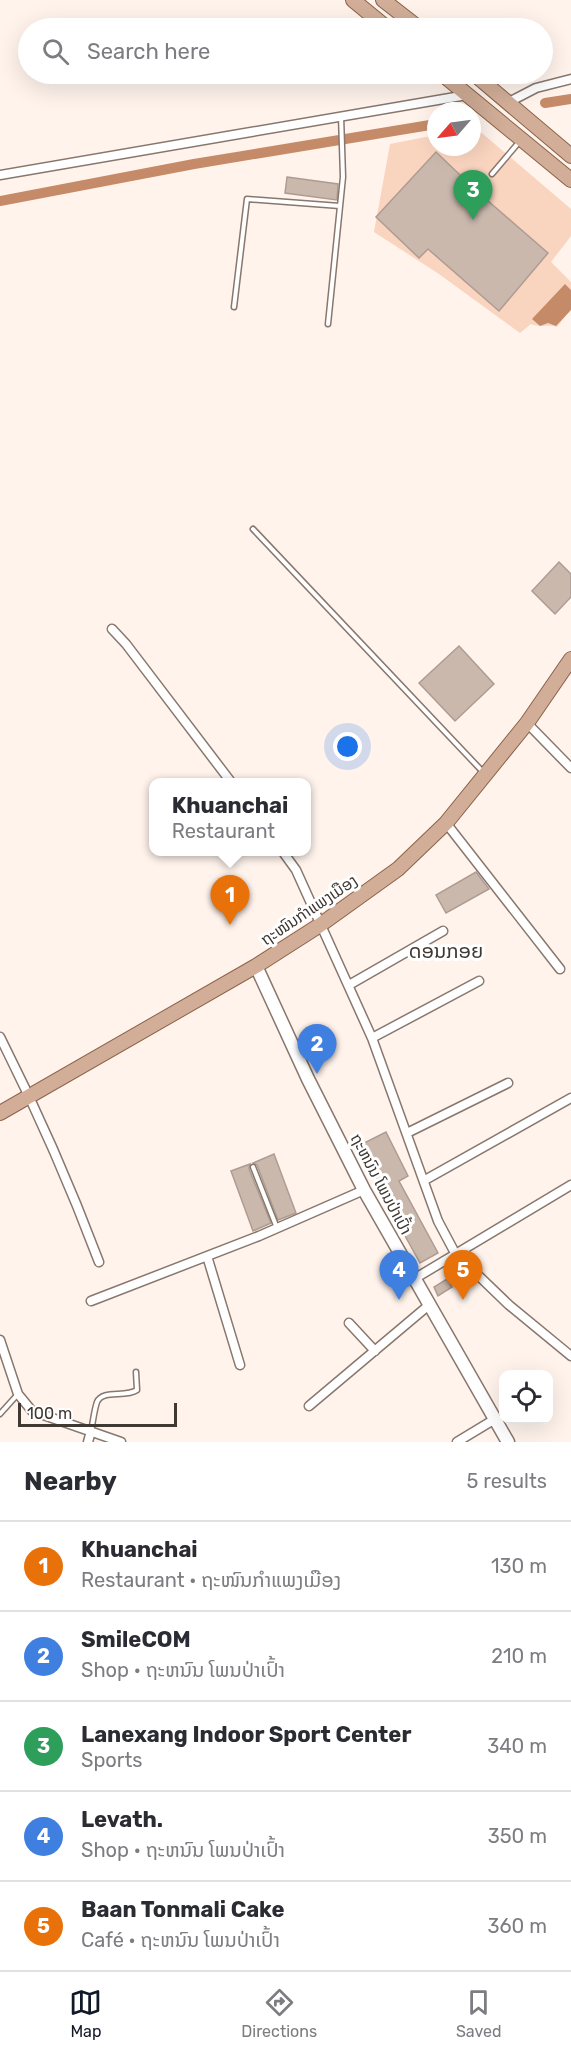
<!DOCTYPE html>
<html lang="en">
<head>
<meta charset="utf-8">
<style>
	:root { --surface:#fff; --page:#f2f2f3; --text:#2b2b33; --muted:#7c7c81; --line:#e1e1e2; --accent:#111827 }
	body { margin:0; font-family:Rubik,"Noto Sans Lao",sans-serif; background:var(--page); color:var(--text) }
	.controls { position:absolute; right:18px; bottom:18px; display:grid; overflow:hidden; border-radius:12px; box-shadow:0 6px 24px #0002 }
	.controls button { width:54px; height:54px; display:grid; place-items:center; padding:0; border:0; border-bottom:2px solid var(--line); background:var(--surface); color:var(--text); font:30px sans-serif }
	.compass { position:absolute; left:427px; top:102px; width:54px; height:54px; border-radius:50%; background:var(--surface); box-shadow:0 6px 24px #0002; rotate:242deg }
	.scale { position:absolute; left:18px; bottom:15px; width:159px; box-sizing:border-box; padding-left:6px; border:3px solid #3f3833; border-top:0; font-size:16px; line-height:21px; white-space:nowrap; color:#3f3833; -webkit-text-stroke:4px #fff; paint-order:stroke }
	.you { position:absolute; left:348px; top:747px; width:21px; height:21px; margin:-15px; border:4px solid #fff; border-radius:50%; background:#1a73e8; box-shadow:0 0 0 9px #1a73e833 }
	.badge { display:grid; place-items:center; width:39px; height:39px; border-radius:50%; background:var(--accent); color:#fff; font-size:20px; font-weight:700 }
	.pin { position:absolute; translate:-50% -50px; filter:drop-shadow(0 2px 3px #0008) }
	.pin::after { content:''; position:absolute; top:32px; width:21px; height:18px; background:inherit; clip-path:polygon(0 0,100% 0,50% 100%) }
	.popup { position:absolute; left:149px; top:778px; width:162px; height:78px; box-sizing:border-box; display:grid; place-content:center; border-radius:12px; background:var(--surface); filter:drop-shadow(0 2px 4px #0005); font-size:20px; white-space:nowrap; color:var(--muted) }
	.popup b { font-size:22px; color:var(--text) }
	.popup::after { content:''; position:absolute; left:50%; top:100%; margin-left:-12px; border:12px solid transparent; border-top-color:var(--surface) }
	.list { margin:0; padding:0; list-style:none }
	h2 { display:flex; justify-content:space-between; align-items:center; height:78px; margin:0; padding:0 24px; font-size:26px }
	h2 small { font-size:20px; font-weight:400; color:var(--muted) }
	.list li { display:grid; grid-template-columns:39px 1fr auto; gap:18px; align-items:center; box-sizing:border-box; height:90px; padding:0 24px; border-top:2px solid var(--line) }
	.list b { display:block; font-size:22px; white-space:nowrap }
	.list p { margin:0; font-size:20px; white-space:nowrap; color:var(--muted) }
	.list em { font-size:20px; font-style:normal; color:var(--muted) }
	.icon { flex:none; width:33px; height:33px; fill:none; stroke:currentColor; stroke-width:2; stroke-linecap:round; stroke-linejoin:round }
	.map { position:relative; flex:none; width:571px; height:1442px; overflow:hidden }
	.search { position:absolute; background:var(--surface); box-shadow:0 6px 24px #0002; left:18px; right:18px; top:18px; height:66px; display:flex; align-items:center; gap:15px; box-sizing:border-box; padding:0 21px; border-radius:33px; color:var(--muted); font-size:22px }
	.sheet { height:528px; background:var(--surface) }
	nav { display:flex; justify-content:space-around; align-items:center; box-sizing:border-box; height:84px; border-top:2px solid var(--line); background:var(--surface); font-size:16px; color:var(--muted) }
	nav a { display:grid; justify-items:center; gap:3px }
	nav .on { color:var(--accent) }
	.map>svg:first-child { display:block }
	.park { fill:#f9d4bf }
	.water { fill:#c58b68 }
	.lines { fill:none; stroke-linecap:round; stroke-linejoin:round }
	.canal { stroke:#c58b68; stroke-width:10 }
	.building { fill:#cab8ad; stroke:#ae9c92; stroke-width:1.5 }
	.lane-casing { stroke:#88776d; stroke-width:7 }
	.street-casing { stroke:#88776d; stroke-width:11 }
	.secondary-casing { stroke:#88776d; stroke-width:15 }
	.primary-casing { stroke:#8b6248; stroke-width:16 }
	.lane { stroke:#fff; stroke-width:4 }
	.street { stroke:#fff; stroke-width:8 }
	.secondary { stroke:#fff; stroke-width:12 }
	.primary { stroke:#d2ae98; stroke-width:14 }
	.labels { text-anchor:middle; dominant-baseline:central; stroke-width:6; stroke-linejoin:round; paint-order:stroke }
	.street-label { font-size:16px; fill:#3f3833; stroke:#fff }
	.quarter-label { font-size:20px; fill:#3f3833; stroke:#fff }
</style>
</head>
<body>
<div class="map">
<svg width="571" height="1442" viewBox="0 0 571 1442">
	<rect width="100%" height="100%" fill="#fff3ec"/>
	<!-- park -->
	<path class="park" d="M 476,128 L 571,209 L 571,236 L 551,262 L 571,282 L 571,309 L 557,327 C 548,324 541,328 531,324 L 520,333 L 439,274 L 374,232 L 390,144 L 436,135 L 436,147 L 472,147 L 472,129 Z"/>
	<!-- water -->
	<path class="water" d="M 565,284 L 571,290 L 571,310 L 556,326 L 548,323 L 540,326 L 532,319 Z"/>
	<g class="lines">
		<!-- canal -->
		<path class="canal" d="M 545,103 L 571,99
			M 0,201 L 194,164 L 436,124"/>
	</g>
	<!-- building -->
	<path class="building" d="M 436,152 L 480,194 L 548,253 L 499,311 L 428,249 L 419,258 L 376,217 Z
		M 287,177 L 338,184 L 337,200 L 285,193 Z
		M 559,562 L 571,574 L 571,597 L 555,614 L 532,591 Z
		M 459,646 L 494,684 L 455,721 L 419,683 Z
		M 476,872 L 489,889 L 446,913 L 436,895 Z
		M 386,1132 L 408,1176 L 399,1181 L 438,1253 L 420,1263 L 382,1194 L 384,1193 L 360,1145 Z
		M 274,1154 L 296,1213 L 278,1220 L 257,1165 L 253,1163 Z
		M 250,1164 L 249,1169 L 271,1223 L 253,1231 L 231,1171 Z
		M 447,1279 L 452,1287 L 438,1296 L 434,1287 Z"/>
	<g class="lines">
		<!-- lane casing -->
		<g class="lane-casing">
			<path id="lane" d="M 492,174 L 520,141
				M 234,307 L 247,199 L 340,206
				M 328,324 L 343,177 L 341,116
				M 253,529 L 483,772
				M 253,1167 L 277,1228
				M 0,1414 L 18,1394
				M 91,1431 C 93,1422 94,1411 97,1402 C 103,1389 125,1398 137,1390 L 136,1372"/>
		</g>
		<!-- street casing -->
		<g class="street-casing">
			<path id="street" d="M 509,102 L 536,88 L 571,79
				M 0,175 L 467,95
				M 112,629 L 126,644 L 231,782
				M 527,723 L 571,768
				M 446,823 L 560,969
				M 283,852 L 296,870 L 372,1038 L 438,1221 L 455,1253 L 509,1305 L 571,1356
				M 349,985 L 443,931
				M 0,1037 C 37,1110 70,1185 99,1262
				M 372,1038 L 479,981
				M 407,1133 L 508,1083
				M 425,1180 L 571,1098
				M 207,1256 L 240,1365
				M 414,1279 L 571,1185
				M 91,1301 L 259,1236 L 364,1190
				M 349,1323 L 375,1351
				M 0,1340 L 18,1394 L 32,1411 L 121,1442
				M 309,1406 L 429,1305
				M 88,1442 L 91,1431
				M 457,1442 L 495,1419"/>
		</g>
		<!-- secondary casing -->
		<g class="secondary-casing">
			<path id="secondary" d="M 256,966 L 308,1079 L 364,1190 L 508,1442"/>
		</g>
		<!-- primary casing -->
		<g class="primary-casing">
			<path id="primary" d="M 353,0 L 387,28
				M 383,0 L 419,28
				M 442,74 L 571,180
				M 474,74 L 571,156
				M 0,1113 L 256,966 L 320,925 L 398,869 L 446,823 L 527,723 L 571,659"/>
		</g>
		<!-- lane -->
		<use href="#lane" class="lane"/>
		<!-- street -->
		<use href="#street" class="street"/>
		<!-- secondary -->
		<use href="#secondary" class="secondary"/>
		<!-- primary -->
		<use href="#primary" class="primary"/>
	</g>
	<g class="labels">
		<!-- street labels -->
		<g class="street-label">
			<text transform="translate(309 910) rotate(-34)">ຖະໜົນກຳແພງເມືອງ</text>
			<text transform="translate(381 1184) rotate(62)">ຖະຫນົນ ໂພນປ່າເປົ້າ</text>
		</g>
		<!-- quarter labels -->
		<g class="quarter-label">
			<text x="446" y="951">ດອນກອຍ</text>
		</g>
	</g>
</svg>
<div class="controls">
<button><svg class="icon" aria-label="locate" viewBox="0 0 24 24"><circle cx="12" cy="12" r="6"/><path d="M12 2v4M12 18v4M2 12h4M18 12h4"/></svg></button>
</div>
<svg class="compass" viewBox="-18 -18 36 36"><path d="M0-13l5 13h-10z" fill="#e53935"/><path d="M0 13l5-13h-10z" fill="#7c7c81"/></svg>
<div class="scale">100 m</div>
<div class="you"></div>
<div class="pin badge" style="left:230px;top:925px;background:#e8710a">1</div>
<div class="popup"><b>Khuanchai</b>Restaurant</div>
<div class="pin badge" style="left:317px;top:1074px;background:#3f7fe0">2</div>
<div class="pin badge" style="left:473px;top:220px;background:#2e9e5b">3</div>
<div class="pin badge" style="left:399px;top:1300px;background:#3f7fe0">4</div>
<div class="pin badge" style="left:463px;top:1300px;background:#e8710a">5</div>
<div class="search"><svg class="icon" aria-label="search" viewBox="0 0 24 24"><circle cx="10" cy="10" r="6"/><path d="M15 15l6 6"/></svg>Search here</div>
</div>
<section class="sheet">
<h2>Nearby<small>5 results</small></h2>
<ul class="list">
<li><span class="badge" style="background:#e8710a">1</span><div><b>Khuanchai</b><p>Restaurant · ຖະໜົນກຳແພງເມືອງ</p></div><em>130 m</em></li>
<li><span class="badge" style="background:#3f7fe0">2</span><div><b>SmileCOM</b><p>Shop · ຖະຫນົນ ໂພນປ່າເປົ້າ</p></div><em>210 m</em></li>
<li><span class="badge" style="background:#2e9e5b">3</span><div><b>Lanexang Indoor Sport Center</b><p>Sports</p></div><em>340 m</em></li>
<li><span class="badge" style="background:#3f7fe0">4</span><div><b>Levath.</b><p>Shop · ຖະຫນົນ ໂພນປ່າເປົ້າ</p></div><em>350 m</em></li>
<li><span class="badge" style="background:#e8710a">5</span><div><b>Baan Tonmali Cake</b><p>Café · ຖະຫນົນ ໂພນປ່າເປົ້າ</p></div><em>360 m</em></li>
</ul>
</section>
<nav>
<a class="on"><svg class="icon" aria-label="map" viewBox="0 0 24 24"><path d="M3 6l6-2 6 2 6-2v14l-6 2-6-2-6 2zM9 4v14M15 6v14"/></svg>Map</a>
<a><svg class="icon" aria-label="directions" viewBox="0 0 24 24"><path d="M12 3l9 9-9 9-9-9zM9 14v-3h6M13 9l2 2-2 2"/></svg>Directions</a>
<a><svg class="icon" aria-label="saved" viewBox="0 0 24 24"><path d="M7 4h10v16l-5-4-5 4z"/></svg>Saved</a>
</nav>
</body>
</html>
